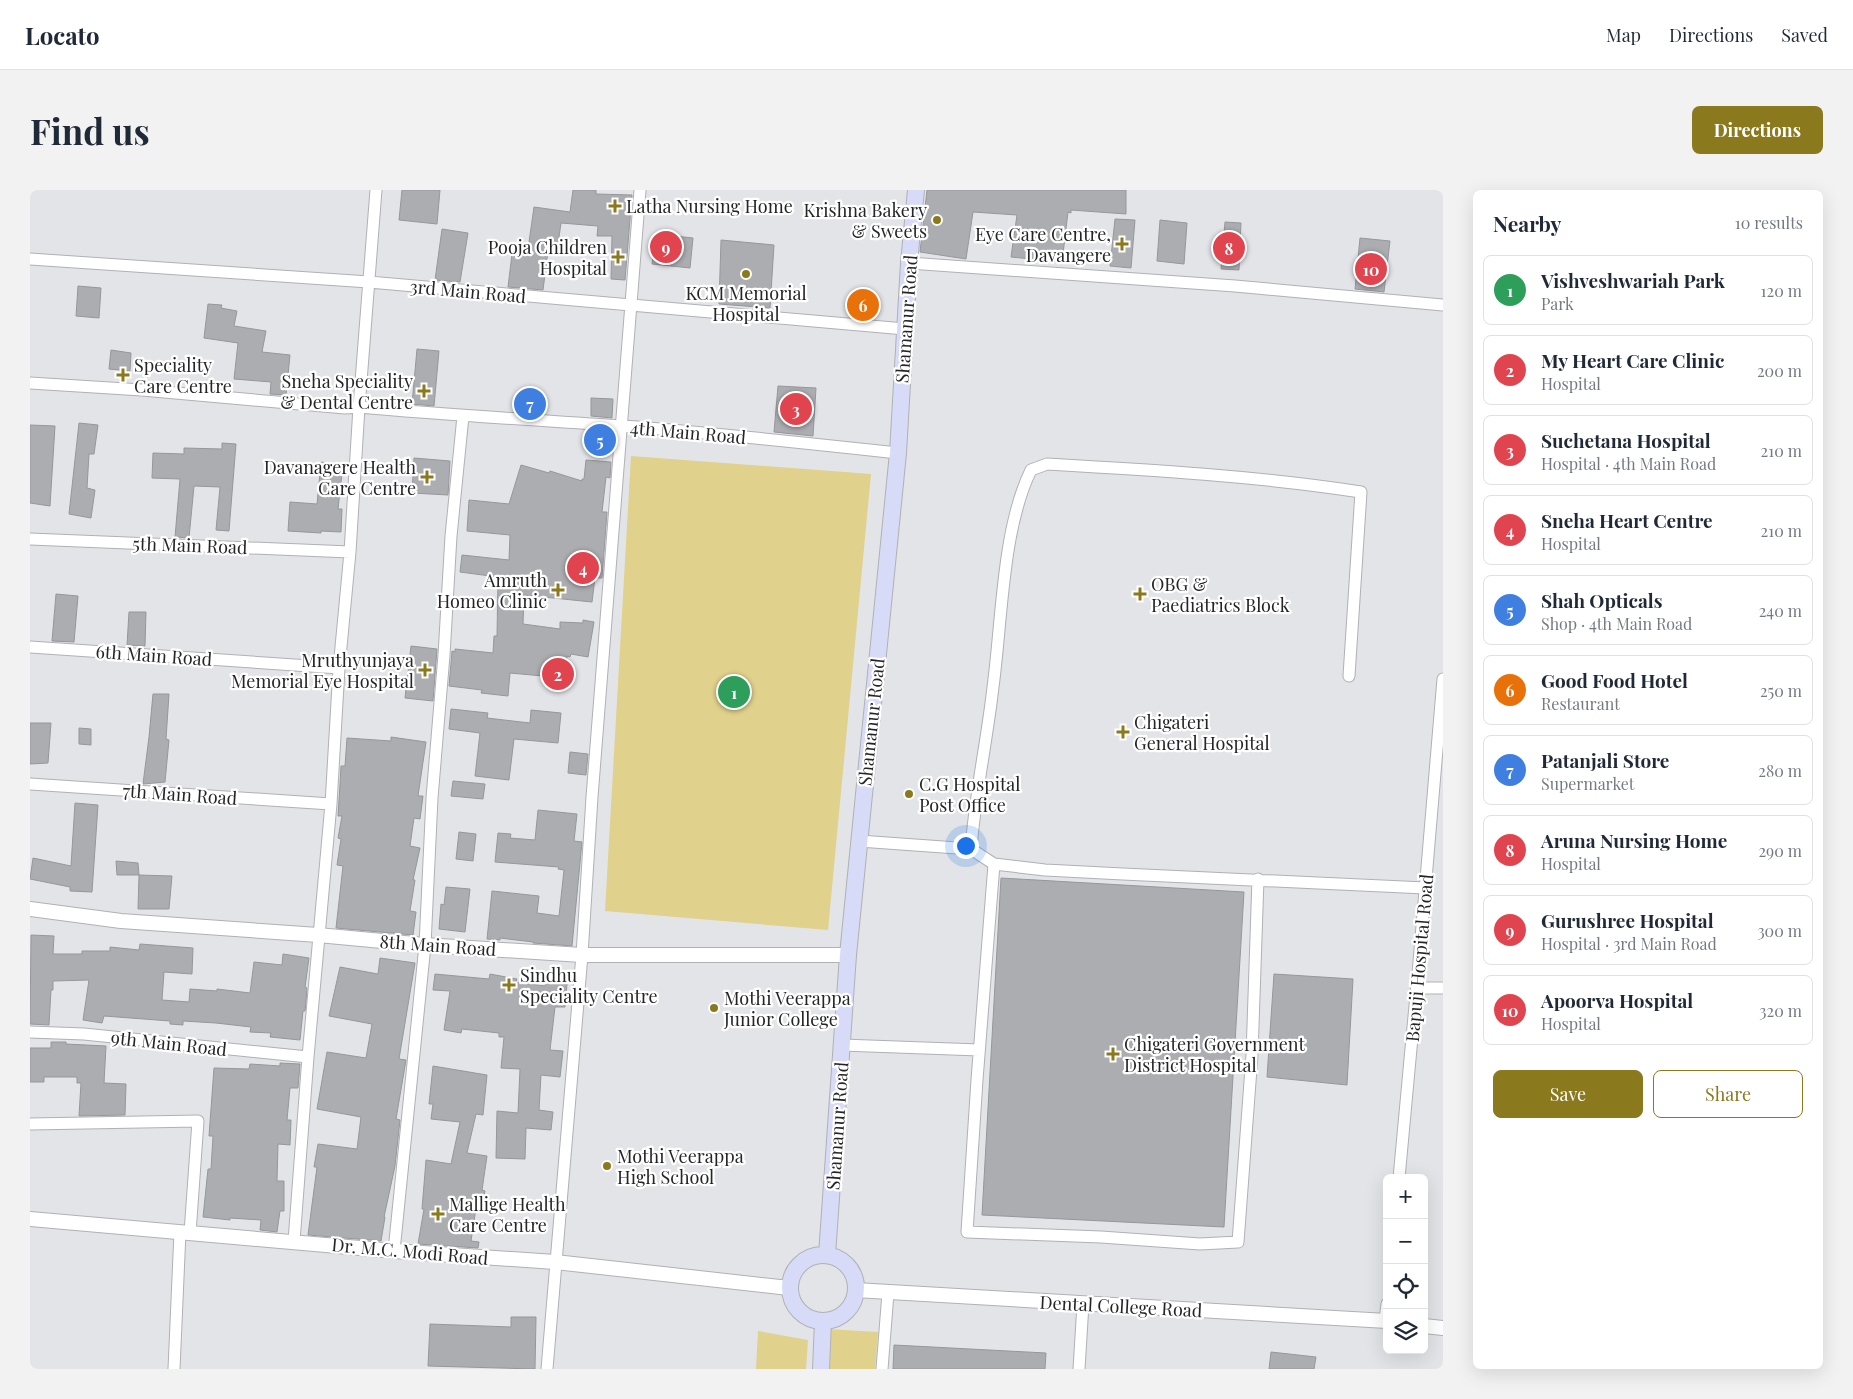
<!DOCTYPE html>
<html lang="en">
<head>
<meta charset="utf-8">
<style>
	:root { --surface:#fff; --page:#f2f2f3; --text:#1f2937; --muted:#747a83; --line:#e0e1e3; --accent:#8b791e }
	body { margin:0; font-family:"Playfair Display",serif; background:var(--page); color:var(--text) }
	.controls { position:absolute; right:15px; bottom:15px; display:grid; overflow:hidden; border-radius:8px; box-shadow:0 5px 20px #0002 }
	.controls button { width:45px; height:45px; display:grid; place-items:center; padding:0; border:0; border-bottom:1px solid var(--line); background:var(--surface); color:var(--text); font:25px sans-serif }
	.you { position:absolute; left:935px; top:655px; width:18px; height:18px; margin:-12px; border:4px solid #fff; border-radius:50%; background:#1a73e8; box-shadow:0 0 0 8px #1a73e833 }
	.badge { display:grid; place-items:center; width:32px; height:32px; border-radius:50%; background:var(--accent); color:#fff; font-size:16px; font-weight:700 }
	.pin { position:absolute; translate:-50% -50%; border:2px solid #fff; box-shadow:0 1px 5px #0006 }
	.list { margin:0; padding:0; list-style:none }
	h2 { display:flex; justify-content:space-between; align-items:center; height:65px; margin:0; padding:0 20px; font-size:21px }
	h2 small { font-size:16px; font-weight:400; color:var(--muted) }
	.list li { display:grid; grid-template-columns:32px 1fr auto; gap:15px; align-items:center; box-sizing:border-box; height:70px; margin:0 10px 10px; padding:0 10px; border:1px solid var(--line); border-radius:8px }
	.list b { display:block; font-size:19px; white-space:nowrap }
	.list p { margin:0; font-size:16px; white-space:nowrap; color:var(--muted) }
	.list em { font-size:16px; font-style:normal; color:var(--muted) }
	.actions { display:flex; gap:10px; padding:15px 20px }
	.actions a { flex:1; padding:11px 0; border:1px solid var(--accent); border-radius:8px; text-align:center; font-size:18px; color:var(--accent) }
	.actions .main { background:var(--accent); color:#fff }
	.icon { flex:none; width:28px; height:28px; fill:none; stroke:currentColor; stroke-width:2; stroke-linecap:round; stroke-linejoin:round }
	.map { position:relative; flex:none; width:1413px; height:1179px; overflow:hidden; border-radius:8px }
	header { display:flex; align-items:center; gap:30px; box-sizing:border-box; height:70px; padding:0 25px; background:var(--surface); border-bottom:1px solid var(--line) }
	header strong { font-size:24px }
	nav { display:flex; gap:28px; margin-inline-start:auto; font-size:18px }
	.intro { display:flex; align-items:center; justify-content:space-between; box-sizing:border-box; height:120px; padding:0 30px }
	h1 { margin:0; font-size:35px }
	.button { padding:12px 22px; border-radius:8px; background:var(--accent); color:#fff; font-size:18px; font-weight:700 }
	main { display:flex; gap:30px; padding:0 30px }
	aside { flex:1; background:var(--surface); border-radius:8px; box-shadow:0 5px 20px #0002 }
	.map>svg:first-child { display:block }
	.green { fill:#e0d18c }
	.building { fill:#acadb1; stroke:#96979b }
	.lines { fill:none; stroke-linecap:round; stroke-linejoin:round }
	.minor-casing { stroke:#b0b1b5; stroke-width:13 }
	.tertiary-casing { stroke:#b0b1b5; stroke-width:16 }
	.secondary-casing { stroke:#b0b1b5; stroke-width:18 }
	.minor { stroke:#fff; stroke-width:11 }
	.tertiary { stroke:#fff; stroke-width:14 }
	.secondary { stroke:#d7dbf8; stroke-width:16 }
	.poi-dot { fill:#8b791e; stroke:#fff; stroke-width:2 }
	.labels { text-anchor:middle; dominant-baseline:central; stroke-width:4.5; stroke-linejoin:round; paint-order:stroke }
	.poi-label { font-size:18px; fill:#252527; stroke:#fff; text-anchor:start }
	.street-label { font-size:18px; fill:#252527; stroke:#fff }
</style>
</head>
<body>
<header>
<strong>Locato</strong>
<nav><a>Map</a><a>Directions</a><a>Saved</a></nav>
</header>
<div class="intro"><h1>Find us</h1><a class="button">Directions</a></div>
<main>
<div class="map">
<svg width="1413" height="1179" viewBox="0 0 1413 1179">
	<rect width="100%" height="100%" fill="#e3e4e8"/>
	<!-- green -->
	<path class="green" d="M 601,266 L 841,284 L 798,740 L 575,721 Z
		M 797,1139 L 848,1142 L 845,1179 L 794,1179 Z
		M 728,1141 L 778,1150 L 776,1179 L 726,1179 Z"/>
	<!-- building -->
	<path class="building" d="M 372,0 L 410,0 L 407,34 L 369,30 Z
		M 543,0 L 566,0 L 566,4 L 602,5 L 595,90 L 581,89 L 582,46 L 567,46 L 568,36 L 531,33 L 528,54 L 519,53 L 513,100 L 478,97 L 482,64 L 497,66 L 504,17 L 540,22 Z
		M 897,0 L 1096,0 L 1096,24 L 1041,20 L 1041,23 L 1038,22 L 1032,72 L 981,67 L 987,25 L 943,22 L 936,69 L 890,62 Z
		M 1085,29 L 1105,30 L 1101,78 L 1080,76 Z
		M 1130,30 L 1157,33 L 1154,74 L 1127,71 Z
		M 1195,32 L 1211,33 L 1209,80 L 1191,79 Z
		M 412,39 L 438,43 L 430,92 L 405,90 Z
		M 626,44 L 663,48 L 660,78 L 622,74 Z
		M 1330,48 L 1360,51 L 1354,102 L 1325,99 Z
		M 691,50 L 744,55 L 740,118 L 689,114 Z
		M 48,96 L 71,98 L 69,128 L 46,126 Z
		M 178,114 L 192,115 L 191,118 L 207,121 L 204,136 L 236,141 L 232,162 L 260,165 L 256,205 L 240,204 L 241,192 L 204,189 L 208,153 L 174,148 Z
		M 387,159 L 409,161 L 404,216 L 382,214 Z
		M 81,160 L 101,163 L 100,181 L 79,179 Z
		M 748,196 L 786,198 L 783,246 L 744,242 Z
		M 561,208 L 583,209 L 582,228 L 561,226 Z
		M 49,233 L 68,235 L 64,264 L 59,264 L 57,298 L 65,300 L 61,328 L 39,324 Z
		M 0,235 L 25,236 L 20,316 L 0,313 Z
		M 192,253 L 206,254 L 199,341 L 186,340 L 190,297 L 164,296 L 159,348 L 145,347 L 150,289 L 122,288 L 123,263 L 154,264 L 154,258 L 192,259 Z
		M 384,268 L 420,271 L 418,305 L 382,303 Z
		M 556,270 L 581,272 L 580,288 L 576,287 L 572,322 L 577,322 L 572,388 L 565,388 L 562,412 L 494,405 L 493,434 L 530,439 L 530,432 L 553,433 L 553,430 L 564,432 L 558,467 L 541,464 L 540,467 L 537,466 L 535,488 L 480,483 L 478,506 L 451,503 L 452,500 L 419,496 L 422,461 L 425,462 L 425,459 L 463,463 L 464,446 L 467,446 L 468,387 L 430,382 L 432,365 L 479,370 L 480,345 L 437,341 L 439,310 L 479,314 L 491,275 L 519,283 L 520,281 L 552,291 L 552,289 L 554,289 Z
		M 291,272 L 313,275 L 308,319 L 312,319 L 311,342 L 291,341 L 291,343 L 258,341 L 260,312 L 287,314 Z
		M 26,404 L 48,406 L 44,452 L 22,451 Z
		M 99,422 L 116,422 L 115,456 L 97,455 Z
		M 381,456 L 407,459 L 403,511 L 375,508 Z
		M 123,504 L 139,504 L 136,549 L 139,550 L 135,592 L 113,594 L 119,547 Z
		M 421,519 L 458,523 L 457,528 L 500,533 L 501,520 L 531,523 L 528,553 L 484,549 L 479,590 L 445,586 L 450,543 L 419,539 Z
		M 0,533 L 21,533 L 18,573 L 0,574 Z
		M 49,538 L 61,539 L 61,555 L 49,554 Z
		M 361,547 L 396,552 L 388,606 L 393,606 L 390,629 L 384,628 L 380,656 L 390,658 L 383,690 L 385,690 L 380,721 L 386,722 L 383,745 L 306,738 L 313,676 L 307,675 L 311,649 L 308,648 L 312,626 L 308,626 L 310,594 L 311,576 L 315,576 L 317,548 L 361,551 Z
		M 540,562 L 558,564 L 556,585 L 538,583 Z
		M 423,591 L 455,594 L 453,609 L 421,606 Z
		M 45,613 L 68,615 L 62,702 L 40,701 L 40,697 L 0,689 L 3,668 L 41,676 Z
		M 508,620 L 547,624 L 544,651 L 552,652 L 542,756 L 503,753 L 503,752 L 470,748 L 470,750 L 457,749 L 462,701 L 509,706 L 507,723 L 529,726 L 534,680 L 528,679 L 529,677 L 465,672 L 468,643 L 481,644 L 480,648 L 505,650 Z
		M 429,642 L 446,644 L 443,671 L 426,669 Z
		M 86,671 L 108,673 L 109,685 L 87,685 Z
		M 109,685 L 142,686 L 139,719 L 108,719 Z
		M 971,688 L 1214,702 L 1194,1037 L 952,1025 Z
		M 416,697 L 440,699 L 435,742 L 409,739 L 411,714 L 414,715 Z
		M 1,745 L 24,746 L 23,764 L 52,764 L 52,761 L 80,761 L 80,757 L 109,760 L 110,754 L 163,758 L 162,784 L 134,782 L 132,810 L 159,812 L 160,799 L 187,801 L 187,799 L 220,803 L 224,772 L 252,775 L 253,764 L 279,768 L 275,797 L 277,798 L 276,811 L 275,821 L 273,821 L 270,850 L 240,847 L 241,843 L 220,842 L 221,837 L 186,833 L 153,831 L 153,835 L 140,834 L 140,831 L 74,826 L 72,833 L 53,830 L 59,790 L 23,791 L 23,800 L 21,800 L 19,835 L 0,834 Z
		M 350,768 L 385,773 L 369,869 L 376,870 L 366,929 L 370,930 L 365,976 L 354,1027 L 355,1027 L 351,1051 L 278,1045 L 287,977 L 284,977 L 288,954 L 327,959 L 331,927 L 287,919 L 297,862 L 336,868 L 342,834 L 299,826 L 310,777 L 348,784 Z
		M 405,784 L 459,789 L 460,784 L 487,789 L 486,792 L 515,796 L 516,792 L 537,794 L 535,817 L 525,817 L 520,860 L 533,861 L 530,887 L 511,885 L 509,920 L 523,922 L 521,940 L 496,938 L 495,969 L 466,968 L 467,921 L 488,923 L 490,879 L 471,878 L 474,847 L 469,847 L 469,843 L 432,839 L 431,843 L 414,840 L 420,801 L 403,800 Z
		M 1244,784 L 1323,789 L 1317,895 L 1237,887 Z
		M 21,852 L 36,852 L 36,854 L 76,856 L 74,893 L 96,894 L 95,925 L 49,926 L 51,893 L 47,893 L 47,887 L 14,887 L 14,892 L 0,892 L 0,858 L 21,858 Z
		M 250,873 L 270,874 L 268,898 L 260,898 L 257,930 L 261,930 L 260,955 L 248,954 L 247,991 L 254,991 L 254,1021 L 250,1021 L 247,1042 L 230,1040 L 231,1030 L 200,1028 L 200,1030 L 173,1027 L 178,979 L 181,979 L 183,946 L 179,946 L 184,878 L 219,879 L 220,874 L 250,876 Z
		M 403,876 L 457,885 L 453,925 L 446,924 L 437,963 L 457,966 L 452,1000 L 455,1001 L 451,1019 L 446,1018 L 441,1051 L 449,1052 L 448,1058 L 388,1054 L 394,1019 L 392,1019 L 396,970 L 421,974 L 430,932 L 401,929 L 403,914 L 399,914 Z
		M 481,1127 L 506,1127 L 505,1179 L 398,1176 L 400,1134 L 481,1137 Z
		M 864,1155 L 1016,1163 L 1015,1179 L 863,1179 Z
		M 1241,1162 L 1286,1167 L 1284,1179 L 1239,1179 Z"/>
	<g class="lines">
		<!-- minor casing -->
		<g class="minor-casing">
			<path id="minor" d="M 0,69 L 339,92 L 875,139
				M 879,73 L 1205,96 L 1413,115
				M 0,193 L 112,200 L 315,218 L 329,217 C 417,225 505,230 593,236 C 685,243 776,253 868,263
				M 0,349 L 320,362
				M 0,457 L 309,478
				M 0,594 L 301,614
				M 829,651 L 941,659 C 945,604 957,551 963,497 C 972,431 972,339 1001,280 L 1017,274 C 1122,280 1227,286 1331,302 L 1319,486
				M 941,659 L 964,674 L 947,890 L 937,1042 L 1071,1047 L 1170,1054 L 1208,1052 L 1222,865 L 1228,689
				M 964,674 L 1015,680 L 1093,684 L 1395,698
				M 1387,798 L 1413,798
				M 0,842 L 54,844 L 278,867
				M 812,855 L 949,860
				M 0,934 L 168,931 L 160,1043
				M 1369,988 L 1388,783 L 1413,489
				M 264,1051 L 278,867 L 301,614 L 309,478 L 320,362 L 329,217 L 346,0
				M 364,1061 L 395,755 L 402,608 L 414,465 L 421,346 L 433,226
				M 1355,1130 L 1357,1114
				M 144,1179 L 150,1042
				M 517,1179 L 552,765 L 562,607 L 610,0
				M 852,1179 L 858,1103
				M 1049,1179 L 1053,1114"/>
		</g>
		<!-- tertiary casing -->
		<g class="tertiary-casing">
			<path id="tertiary" d="M 0,719 L 91,731 L 288,745 L 395,755 L 552,765 L 818,765
				M 0,1029 L 364,1061 L 525,1072 L 759,1098
				M 825,1100 L 1357,1131
				M 1394,1136 L 1413,1138"/>
		</g>
		<!-- secondary casing -->
		<g class="secondary-casing">
			<path id="secondary" d="M760 1098a33 33 0 1 1 66 0a33 33 0 1 1-66 0Z
				M 797,1065 L 818,765 L 868,263 L 879,73 L 886,0
				M 791,1179 L 793,1131"/>
		</g>
		<!-- minor -->
		<use href="#minor" class="minor"/>
		<!-- tertiary -->
		<use href="#tertiary" class="tertiary"/>
		<!-- secondary -->
		<use href="#secondary" class="secondary"/>
	</g>
	<!-- markers -->
	<g class="poi-dot">
		<path d="M582.5 8.5h5v5h5v5h-5v5h-5v-5h-5v-5h5z"/>
		<circle cx="907" cy="30" r="5"/>
		<path d="M1089.5 46.5h5v5h5v5h-5v5h-5v-5h-5v-5h5z"/>
		<path d="M585.5 59.5h5v5h5v5h-5v5h-5v-5h-5v-5h5z"/>
		<circle cx="716" cy="84" r="5"/>
		<path d="M90.5 177.5h5v5h5v5h-5v5h-5v-5h-5v-5h5z"/>
		<path d="M391.5 193.5h5v5h5v5h-5v5h-5v-5h-5v-5h5z"/>
		<path d="M394.5 279.5h5v5h5v5h-5v5h-5v-5h-5v-5h5z"/>
		<path d="M525.5 392.5h5v5h5v5h-5v5h-5v-5h-5v-5h5z"/>
		<path d="M1107.5 396.5h5v5h5v5h-5v5h-5v-5h-5v-5h5z"/>
		<path d="M392.5 472.5h5v5h5v5h-5v5h-5v-5h-5v-5h5z"/>
		<path d="M1090.5 534.5h5v5h5v5h-5v5h-5v-5h-5v-5h5z"/>
		<circle cx="879" cy="604" r="5"/>
		<path d="M476.5 787.5h5v5h5v5h-5v5h-5v-5h-5v-5h5z"/>
		<circle cx="684" cy="818" r="5"/>
		<path d="M1080.5 856.5h5v5h5v5h-5v5h-5v-5h-5v-5h5z"/>
		<circle cx="577" cy="976" r="5"/>
		<path d="M405.5 1016.5h5v5h5v5h-5v5h-5v-5h-5v-5h5z"/>
	</g>
	<g class="labels">
		<!-- poi labels -->
		<g class="poi-label">
			<text x="596" y="16">Latha Nursing Home</text>
			<text x="897" y="20" text-anchor="end">Krishna Bakery<tspan x="897" dy="21">&amp; Sweets</tspan></text>
			<text x="1081" y="44" text-anchor="end">Eye Care Centre,<tspan x="1081" dy="21">Davangere</tspan></text>
			<text x="577" y="57" text-anchor="end">Pooja Children<tspan x="577" dy="21">Hospital</tspan></text>
			<text x="716" y="103" text-anchor="middle">KCM Memorial<tspan x="716" dy="21">Hospital</tspan></text>
			<text x="104" y="175">Speciality<tspan x="104" dy="21">Care Centre</tspan></text>
			<text x="383" y="191" text-anchor="end">Sneha Speciality<tspan x="383" dy="21">&amp; Dental Centre</tspan></text>
			<text x="386" y="277" text-anchor="end">Davanagere Health<tspan x="386" dy="21">Care Centre</tspan></text>
			<text x="517" y="390" text-anchor="end">Amruth<tspan x="517" dy="21">Homeo Clinic</tspan></text>
			<text x="1121" y="394">OBG &amp;<tspan x="1121" dy="21">Paediatrics Block</tspan></text>
			<text x="384" y="470" text-anchor="end">Mruthyunjaya<tspan x="384" dy="21">Memorial Eye Hospital</tspan></text>
			<text x="1104" y="532">Chigateri<tspan x="1104" dy="21">General Hospital</tspan></text>
			<text x="889" y="594">C.G Hospital<tspan x="889" dy="21">Post Office</tspan></text>
			<text x="490" y="785">Sindhu<tspan x="490" dy="21">Speciality Centre</tspan></text>
			<text x="694" y="808">Mothi Veerappa<tspan x="694" dy="21">Junior College</tspan></text>
			<text x="1094" y="854">Chigateri Government<tspan x="1094" dy="21">District Hospital</tspan></text>
			<text x="587" y="966">Mothi Veerappa<tspan x="587" dy="21">High School</tspan></text>
			<text x="419" y="1014">Mallige Health<tspan x="419" dy="21">Care Centre</tspan></text>
		</g>
		<!-- street labels -->
		<g class="street-label">
			<text transform="translate(438 101) rotate(5)">3rd Main Road</text>
			<text transform="translate(876 129) rotate(-86)">Shamanur Road</text>
			<text transform="translate(658 242) rotate(5)">4th Main Road</text>
			<text transform="translate(160 355) rotate(2)">5th Main Road</text>
			<text transform="translate(124 465) rotate(4)">6th Main Road</text>
			<text transform="translate(841 532) rotate(-84)">Shamanur Road</text>
			<text transform="translate(150 604) rotate(4)">7th Main Road</text>
			<text transform="translate(408 755) rotate(4)">8th Main Road</text>
			<text transform="translate(1389 768) rotate(-85)">Bapuji Hospital Road</text>
			<text transform="translate(139 853) rotate(6)">9th Main Road</text>
			<text transform="translate(807 936) rotate(-86)">Shamanur Road</text>
			<text transform="translate(380 1061) rotate(5)">Dr. M.C. Modi Road</text>
			<text transform="translate(1091 1116) rotate(3)">Dental College Road</text>
		</g>
	</g>
</svg>
<div class="controls">
<button>+</button>
<button>−</button>
<button><svg class="icon" aria-label="locate" viewBox="0 0 24 24"><circle cx="12" cy="12" r="6"/><path d="M12 2v4M12 18v4M2 12h4M18 12h4"/></svg></button>
<button><svg class="icon" aria-label="layers" viewBox="0 0 24 24"><path d="M12 4l9 5-9 5-9-5zM3 14l9 5 9-5"/></svg></button>
</div>
<div class="you"></div>
<div class="pin badge" style="left:704px;top:502px;background:#2e9e5b">1</div>
<div class="pin badge" style="left:528px;top:484px;background:#e0444e">2</div>
<div class="pin badge" style="left:766px;top:219px;background:#e0444e">3</div>
<div class="pin badge" style="left:553px;top:378px;background:#e0444e">4</div>
<div class="pin badge" style="left:570px;top:250px;background:#3f7fe0">5</div>
<div class="pin badge" style="left:833px;top:115px;background:#e8710a">6</div>
<div class="pin badge" style="left:500px;top:214px;background:#3f7fe0">7</div>
<div class="pin badge" style="left:1199px;top:58px;background:#e0444e">8</div>
<div class="pin badge" style="left:636px;top:57px;background:#e0444e">9</div>
<div class="pin badge" style="left:1341px;top:79px;background:#e0444e">10</div>
</div>
<aside>
<h2>Nearby<small>10 results</small></h2>
<ul class="list">
<li><span class="badge" style="background:#2e9e5b">1</span><div><b>Vishveshwariah Park</b><p>Park</p></div><em>120 m</em></li>
<li><span class="badge" style="background:#e0444e">2</span><div><b>My Heart Care Clinic</b><p>Hospital</p></div><em>200 m</em></li>
<li><span class="badge" style="background:#e0444e">3</span><div><b>Suchetana Hospital</b><p>Hospital · 4th Main Road</p></div><em>210 m</em></li>
<li><span class="badge" style="background:#e0444e">4</span><div><b>Sneha Heart Centre</b><p>Hospital</p></div><em>210 m</em></li>
<li><span class="badge" style="background:#3f7fe0">5</span><div><b>Shah Opticals</b><p>Shop · 4th Main Road</p></div><em>240 m</em></li>
<li><span class="badge" style="background:#e8710a">6</span><div><b>Good Food Hotel</b><p>Restaurant</p></div><em>250 m</em></li>
<li><span class="badge" style="background:#3f7fe0">7</span><div><b>Patanjali Store</b><p>Supermarket</p></div><em>280 m</em></li>
<li><span class="badge" style="background:#e0444e">8</span><div><b>Aruna Nursing Home</b><p>Hospital</p></div><em>290 m</em></li>
<li><span class="badge" style="background:#e0444e">9</span><div><b>Gurushree Hospital</b><p>Hospital · 3rd Main Road</p></div><em>300 m</em></li>
<li><span class="badge" style="background:#e0444e">10</span><div><b>Apoorva Hospital</b><p>Hospital</p></div><em>320 m</em></li>
</ul>
<div class="actions"><a class="main">Save</a><a>Share</a></div>
</aside>
</main>
</body>
</html>
